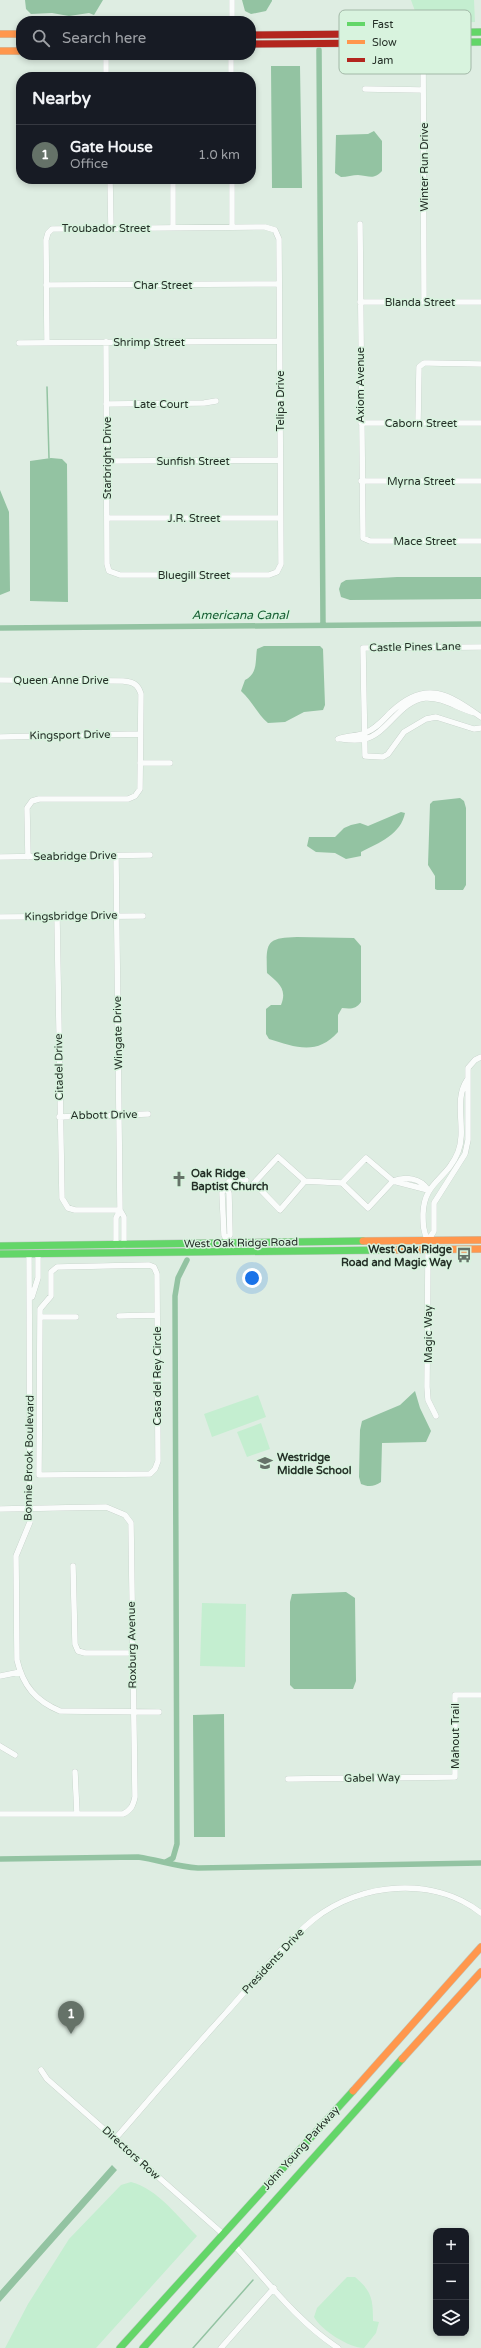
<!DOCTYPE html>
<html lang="en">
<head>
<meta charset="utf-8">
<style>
	:root { --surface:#171b24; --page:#242831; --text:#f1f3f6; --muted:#9ea1a6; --line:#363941; --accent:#657268 }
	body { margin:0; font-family:"Varela Round",sans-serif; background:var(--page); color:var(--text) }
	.controls { position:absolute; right:12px; bottom:12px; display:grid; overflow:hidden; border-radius:8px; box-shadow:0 2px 6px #0003 }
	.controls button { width:36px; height:36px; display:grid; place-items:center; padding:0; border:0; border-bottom:1px solid var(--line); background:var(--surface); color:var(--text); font:20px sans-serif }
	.you { position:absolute; left:252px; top:1278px; width:14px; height:14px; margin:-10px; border:3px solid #fff; border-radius:50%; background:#1a73e8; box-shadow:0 0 0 6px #1a73e833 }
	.badge { display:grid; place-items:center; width:26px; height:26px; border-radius:50%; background:var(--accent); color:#fff; font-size:13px; font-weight:700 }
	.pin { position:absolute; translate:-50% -33px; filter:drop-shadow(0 1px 2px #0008) }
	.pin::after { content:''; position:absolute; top:21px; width:14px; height:12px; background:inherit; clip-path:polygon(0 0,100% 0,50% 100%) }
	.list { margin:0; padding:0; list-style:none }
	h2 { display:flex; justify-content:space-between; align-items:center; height:52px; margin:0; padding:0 16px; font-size:17px }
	h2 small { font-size:13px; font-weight:400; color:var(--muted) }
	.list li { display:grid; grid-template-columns:26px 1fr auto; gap:12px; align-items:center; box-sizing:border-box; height:60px; padding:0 16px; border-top:1px solid var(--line) }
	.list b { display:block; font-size:15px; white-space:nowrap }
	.list p { margin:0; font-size:13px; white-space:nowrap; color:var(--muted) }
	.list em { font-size:13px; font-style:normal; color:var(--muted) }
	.icon { flex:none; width:22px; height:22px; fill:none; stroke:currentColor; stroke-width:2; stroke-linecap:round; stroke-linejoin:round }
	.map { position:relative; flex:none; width:481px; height:2348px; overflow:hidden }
	.search { position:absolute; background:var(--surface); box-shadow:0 2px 6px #0003; left:16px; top:16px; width:240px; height:44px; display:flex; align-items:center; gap:10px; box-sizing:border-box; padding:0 14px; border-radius:16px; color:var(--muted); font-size:15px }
	.panel { position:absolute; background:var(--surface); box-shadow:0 2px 6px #0003; left:16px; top:72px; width:240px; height:112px; border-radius:16px }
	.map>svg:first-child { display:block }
	.green { fill:#c4eed0 }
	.water { fill:#93c3a2 }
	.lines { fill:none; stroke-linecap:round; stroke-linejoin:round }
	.stream { stroke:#93c3a2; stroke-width:1.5 }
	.canal { stroke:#93c3a2; stroke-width:5.5 }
	.street-casing { stroke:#bcc9c0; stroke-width:6 }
	.fast-casing { stroke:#bcc9c0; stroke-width:8 }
	.slow-casing { stroke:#bcc9c0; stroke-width:8 }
	.jam-casing { stroke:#bcc9c0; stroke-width:8 }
	.street { stroke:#fafcfb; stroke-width:5.5 }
	.fast { stroke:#63d668; stroke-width:7 }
	.slow { stroke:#ff974d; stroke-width:7 }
	.jam { stroke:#b3261e; stroke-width:7 }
	.labels { text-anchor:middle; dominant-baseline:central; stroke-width:3; stroke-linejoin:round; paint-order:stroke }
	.street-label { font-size:11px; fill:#242f27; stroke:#d8f3de }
	.poi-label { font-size:11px; font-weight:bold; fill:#242f27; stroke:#d8f3de; text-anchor:start }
	.water-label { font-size:12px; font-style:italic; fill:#175e34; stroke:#d8f3de }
	.key { fill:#d8f3de; stroke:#a2b8a7; stroke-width:1 }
	.key-label { font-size:11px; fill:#242f27 }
</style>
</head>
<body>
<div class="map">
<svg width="481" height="2348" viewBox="0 0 481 2348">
	<rect width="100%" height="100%" fill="#deede2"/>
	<!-- green -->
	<path class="green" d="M 411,0 L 474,0 L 475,22 L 414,24 L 415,11 Z
		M 258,1395 L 266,1417 L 212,1437 L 204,1414 Z
		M 261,1423 L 270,1449 L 247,1457 L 237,1432 Z
		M 202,1603 L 246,1604 L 245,1667 L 200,1666 Z
		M 131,2182 C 158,2189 178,2217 197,2236 L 96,2348 L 5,2348 L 28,2304 L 69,2239 L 121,2185 Z
		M 347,2277 L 355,2277 C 372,2291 373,2300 373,2321 L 379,2322 L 376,2333 L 364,2348 C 349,2348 321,2330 314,2317 L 317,2308 Z"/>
	<!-- water -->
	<path class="water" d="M 25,0 L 103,0 L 94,15 L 89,13 L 69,16 L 52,13 L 31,14 L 26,9 Z
		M 242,0 L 272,0 L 272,1 L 266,11 L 251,14 L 245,11 Z
		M 271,66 L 300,66 L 302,188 L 272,188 Z
		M 374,131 L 382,141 L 382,171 C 374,180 369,176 358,175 C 353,175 347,177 341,177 L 335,173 L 336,135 L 368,134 Z
		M 51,458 L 62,459 L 67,464 L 68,602 L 30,601 L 30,461 Z
		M 0,490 L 9,512 L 10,591 L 0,595 Z
		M 397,577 L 481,577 L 481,599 L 350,600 L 341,597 L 339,589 L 341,583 L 346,580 Z
		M 264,646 L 320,646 L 323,649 L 325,705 L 323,710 L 304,712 L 285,722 L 268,723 C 258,715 252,701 241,691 L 245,680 C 258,674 255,661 257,649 Z
		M 460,798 L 464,801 L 466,808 L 466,885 L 463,890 L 437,890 L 435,889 L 435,876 L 428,865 L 430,804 L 433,801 Z
		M 401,812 L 405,813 C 401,834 379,843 361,852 L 361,856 L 346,859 L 335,853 L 316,852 L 307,846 L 309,837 L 335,837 L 344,828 L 351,825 L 360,823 L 368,826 Z
		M 297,937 L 354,938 L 361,946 L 361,1002 C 356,1009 351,1009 342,1008 L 338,1015 L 338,1032 C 317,1056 295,1047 269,1039 L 266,1034 L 266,1009 L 271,1005 L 281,1005 C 288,988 277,982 267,973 C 266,942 266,938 297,937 Z
		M 415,1391 L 420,1408 L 431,1431 L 426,1442 L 382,1443 L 381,1482 C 374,1487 368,1487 361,1484 L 359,1477 L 360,1430 L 362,1421 L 400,1405 Z
		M 346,1592 L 355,1598 L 356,1681 L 353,1689 L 294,1689 L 290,1685 L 290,1602 L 292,1594 Z
		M 224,1714 L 225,1837 L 194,1837 L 193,1715 Z
		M 112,2165 L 117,2170 L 0,2302 L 0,2291 Z"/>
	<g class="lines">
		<!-- stream -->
		<path class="stream" d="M 47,387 L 49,458
			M 193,2348 L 253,2280"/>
		<!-- canal -->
		<path class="canal" d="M 319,50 L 323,625
			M 0,628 L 481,624
			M 0,1859 L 138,1857 C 159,1860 177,1867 198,1868 L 481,1863
			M 166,1862 L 173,1858 L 177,1844 L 175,1296 L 178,1278 L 187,1260"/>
		<!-- street casing -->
		<g class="street-casing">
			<path id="street" d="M 232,21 L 232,0
				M 423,33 L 424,301
				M 231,55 L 231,77
				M 106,77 L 106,55
				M 365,89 L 423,90
				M 110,179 L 111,228
				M 173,179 L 173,227
				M 232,179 L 232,227
				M 360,224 L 363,538 L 370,541 L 481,541
				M 46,285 L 279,284
				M 360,302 L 481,302
				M 47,342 L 46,240 L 48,233 L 52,229 L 265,227 L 275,230 L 279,239 L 281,564 L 277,572 L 269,575 L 120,575 L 109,571 L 107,564 L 106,342
				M 19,343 L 279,341
				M 106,404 L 204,403 L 216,401
				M 361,423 L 481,423
				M 418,423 L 419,367 L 424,363 L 429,363 L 481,364
				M 107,461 L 280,460
				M 361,481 L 481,481
				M 107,518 L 280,518
				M 481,647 L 363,648 L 365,756 L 383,757 L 388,754 L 404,732 L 426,719 L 436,717 L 474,729 L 481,728
				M 0,680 L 123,681 C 133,682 138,684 141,694 L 140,789 L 135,796 L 128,799 L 39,799 L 32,801 L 27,808 L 28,857
				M 0,737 L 140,734
				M 338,739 C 346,736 357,736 365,733 C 376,729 383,720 391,712 C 426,679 448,694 481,717
				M 342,739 C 349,740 357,741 364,739 C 387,735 399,701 425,698 C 444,697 458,709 475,713
				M 140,763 L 170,763
				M 116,856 L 120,1210 L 116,1218 L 116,1245
				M 0,857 L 150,855
				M 0,917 L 143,916
				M 57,917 L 62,1198 L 68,1208 L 75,1210 L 120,1210
				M 467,1080 C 453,1101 467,1129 458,1152 C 447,1180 424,1181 423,1214 C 423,1224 423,1231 428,1241 L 434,1231 L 434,1203 L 465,1154 L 468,1140 L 468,1068 L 475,1060 L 481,1057
				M 59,1117 L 148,1114
				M 278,1157 L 305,1181 L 280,1210 L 254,1183 Z
				M 366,1158 L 393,1181 L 368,1208 L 342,1183 Z
				M 305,1181 L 342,1183
				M 393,1181 C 405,1176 421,1178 428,1190
				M 393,1181 L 428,1190
				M 245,1187 L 225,1186 L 229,1193 L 230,1235 L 226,1239 L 224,1235 L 222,1193 C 227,1181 233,1175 246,1180
				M 120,1210 L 124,1217 L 124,1245
				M 428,1250 L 427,1387 L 428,1400 L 436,1416
				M 29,1254 L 30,1522 L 16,1556 L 17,1660 C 23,1686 36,1701 60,1711 L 159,1712
				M 149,1265 L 154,1267 L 157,1274 L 158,1461 L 155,1469 L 150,1474 L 39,1475 L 40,1309 L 51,1296 L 51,1272 L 57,1267 Z
				M 32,1297 L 38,1278 L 38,1254
				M 119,1316 L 157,1315
				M 40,1317 L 76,1317
				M 0,1509 L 106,1507 L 125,1515 L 131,1523 L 135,1797 C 133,1806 131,1810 123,1814 L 0,1814
				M 73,1566 L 75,1644 L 78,1651 L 85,1653 L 132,1653
				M 0,1676 L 20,1672
				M 0,1746 L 15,1755
				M 75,1772 L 77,1814
				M 288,1779 L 455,1777 L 455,1695 L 481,1695
				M 41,2070 L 47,2079 L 223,2234
				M 115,2139 C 151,2097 188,2055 225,2014 C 254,1982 281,1946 314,1919 C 361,1882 434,1876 481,1913
				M 235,2246 C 267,2281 298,2322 338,2348
				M 221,2348 L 274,2288"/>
		</g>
		<!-- fast casing -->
		<g class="fast-casing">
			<path id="fast" d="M 360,34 L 481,32
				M 389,43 L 481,42
				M 0,1246 L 363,1241
				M 0,1254 L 389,1250
				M 120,2348 L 353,2091
				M 143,2348 L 402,2059"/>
		</g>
		<!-- slow casing -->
		<g class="slow-casing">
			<path id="slow" d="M 0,34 L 21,34
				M 0,51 L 21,51
				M 363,1241 L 481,1240
				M 389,1250 L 481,1249
				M 402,2059 L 481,1972
				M 353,2091 L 481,1947"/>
		</g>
		<!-- jam casing -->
		<g class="jam-casing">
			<path id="jam" d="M 251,35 L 360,34
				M 251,44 L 389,43"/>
		</g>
		<!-- street -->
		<use href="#street" class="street"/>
		<!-- fast -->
		<use href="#fast" class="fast"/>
		<!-- slow -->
		<use href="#slow" class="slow"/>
		<!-- jam -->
		<use href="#jam" class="jam"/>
	</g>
	<!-- icons -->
	<defs>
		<g id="church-bare" transform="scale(1.2)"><path d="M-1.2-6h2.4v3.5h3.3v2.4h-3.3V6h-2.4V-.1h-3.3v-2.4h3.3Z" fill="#657268" stroke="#d8f3de" stroke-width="2.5" paint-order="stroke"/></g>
		<g id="bus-bare" transform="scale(1.2)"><path d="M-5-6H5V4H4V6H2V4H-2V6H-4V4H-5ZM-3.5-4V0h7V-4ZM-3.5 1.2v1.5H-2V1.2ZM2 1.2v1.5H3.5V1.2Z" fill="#657268" stroke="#d8f3de" stroke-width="2.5" paint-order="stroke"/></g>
		<g id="school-bare" transform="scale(1.2)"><path d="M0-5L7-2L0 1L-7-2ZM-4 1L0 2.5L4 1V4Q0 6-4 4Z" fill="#657268" stroke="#d8f3de" stroke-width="2.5" paint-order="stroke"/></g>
	</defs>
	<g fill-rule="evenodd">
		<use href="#church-bare" x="179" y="1179"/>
		<use href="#bus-bare" x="464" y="1255"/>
		<use href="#school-bare" x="265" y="1463"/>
	</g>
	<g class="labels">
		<!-- street labels -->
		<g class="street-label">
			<text transform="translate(424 167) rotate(-90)">Winter Run Drive</text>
			<text x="106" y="228">Troubador Street</text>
			<text x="163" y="285">Char Street</text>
			<text x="420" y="302">Blanda Street</text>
			<text x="149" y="342">Shrimp Street</text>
			<text transform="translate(360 385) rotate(-90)">Axiom Avenue</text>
			<text transform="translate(280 401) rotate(-90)">Telipa Drive</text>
			<text x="161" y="404">Late Court</text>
			<text x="421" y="423">Caborn Street</text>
			<text transform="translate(107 458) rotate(-90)">Starbright Drive</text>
			<text x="193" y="461">Sunfish Street</text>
			<text x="421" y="481">Myrna Street</text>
			<text x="194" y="518">J.R. Street</text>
			<text x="425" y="541">Mace Street</text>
			<text x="194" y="575">Bluegill Street</text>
			<text transform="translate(415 647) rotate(-1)">Castle Pines Lane</text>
			<text x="61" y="680">Queen Anne Drive</text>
			<text transform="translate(70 735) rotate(-1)">Kingsport Drive</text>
			<text transform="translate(75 856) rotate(-1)">Seabridge Drive</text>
			<text transform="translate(71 916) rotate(-1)">Kingsbridge Drive</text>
			<text transform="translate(118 1033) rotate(-91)">Wingate Drive</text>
			<text transform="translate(59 1067) rotate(-91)">Citadel Drive</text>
			<text transform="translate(104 1115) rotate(-1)">Abbott Drive</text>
			<text transform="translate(241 1243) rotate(-1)">West Oak Ridge Road</text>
			<text transform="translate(428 1334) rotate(-90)">Magic Way</text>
			<text transform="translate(157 1376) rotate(-90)">Casa del Rey Circle</text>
			<text transform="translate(29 1458) rotate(-89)">Bonnie Brook Boulevard</text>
			<text transform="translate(132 1645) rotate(-91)">Roxburg Avenue</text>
			<text transform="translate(455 1736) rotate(-90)">Mahout Trail</text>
			<text transform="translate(372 1778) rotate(-1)">Gabel Way</text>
			<text transform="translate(273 1961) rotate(-47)">Presidents Drive</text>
			<text transform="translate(301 2148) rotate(-48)">John Young Parkway</text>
			<text transform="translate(131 2153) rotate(42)">Directors Row</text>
		</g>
		<!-- poi labels -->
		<g class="poi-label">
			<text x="191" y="1173">Oak Ridge<tspan x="191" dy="13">Baptist Church</tspan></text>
			<text x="452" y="1249" text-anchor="end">West Oak Ridge<tspan x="452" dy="13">Road and Magic Way</tspan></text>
			<text x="277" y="1457">Westridge<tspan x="277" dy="13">Middle School</tspan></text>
		</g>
		<!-- water labels -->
		<g class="water-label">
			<text x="240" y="615">Americana Canal</text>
		</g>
	</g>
	<!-- legend -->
	<rect x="339" y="10" width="132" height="64" rx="6" class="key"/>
	<rect x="347" y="22" width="18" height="4" fill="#63d668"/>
	<rect x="347" y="40" width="18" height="4" fill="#ff974d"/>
	<rect x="347" y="58" width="18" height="4" fill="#b3261e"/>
	<g class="key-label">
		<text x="372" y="28">Fast</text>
		<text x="372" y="46">Slow</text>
		<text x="372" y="64">Jam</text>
	</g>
</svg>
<div class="controls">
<button>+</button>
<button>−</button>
<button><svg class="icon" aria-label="layers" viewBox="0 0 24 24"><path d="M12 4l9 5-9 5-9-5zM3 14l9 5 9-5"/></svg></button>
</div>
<div class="you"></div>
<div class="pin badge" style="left:71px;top:2034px">1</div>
<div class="search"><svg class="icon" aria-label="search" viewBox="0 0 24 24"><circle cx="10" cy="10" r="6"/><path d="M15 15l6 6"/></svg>Search here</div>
<section class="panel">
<h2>Nearby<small></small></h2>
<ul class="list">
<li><span class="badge">1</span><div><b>Gate House</b><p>Office</p></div><em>1.0 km</em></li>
</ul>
</section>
</div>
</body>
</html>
